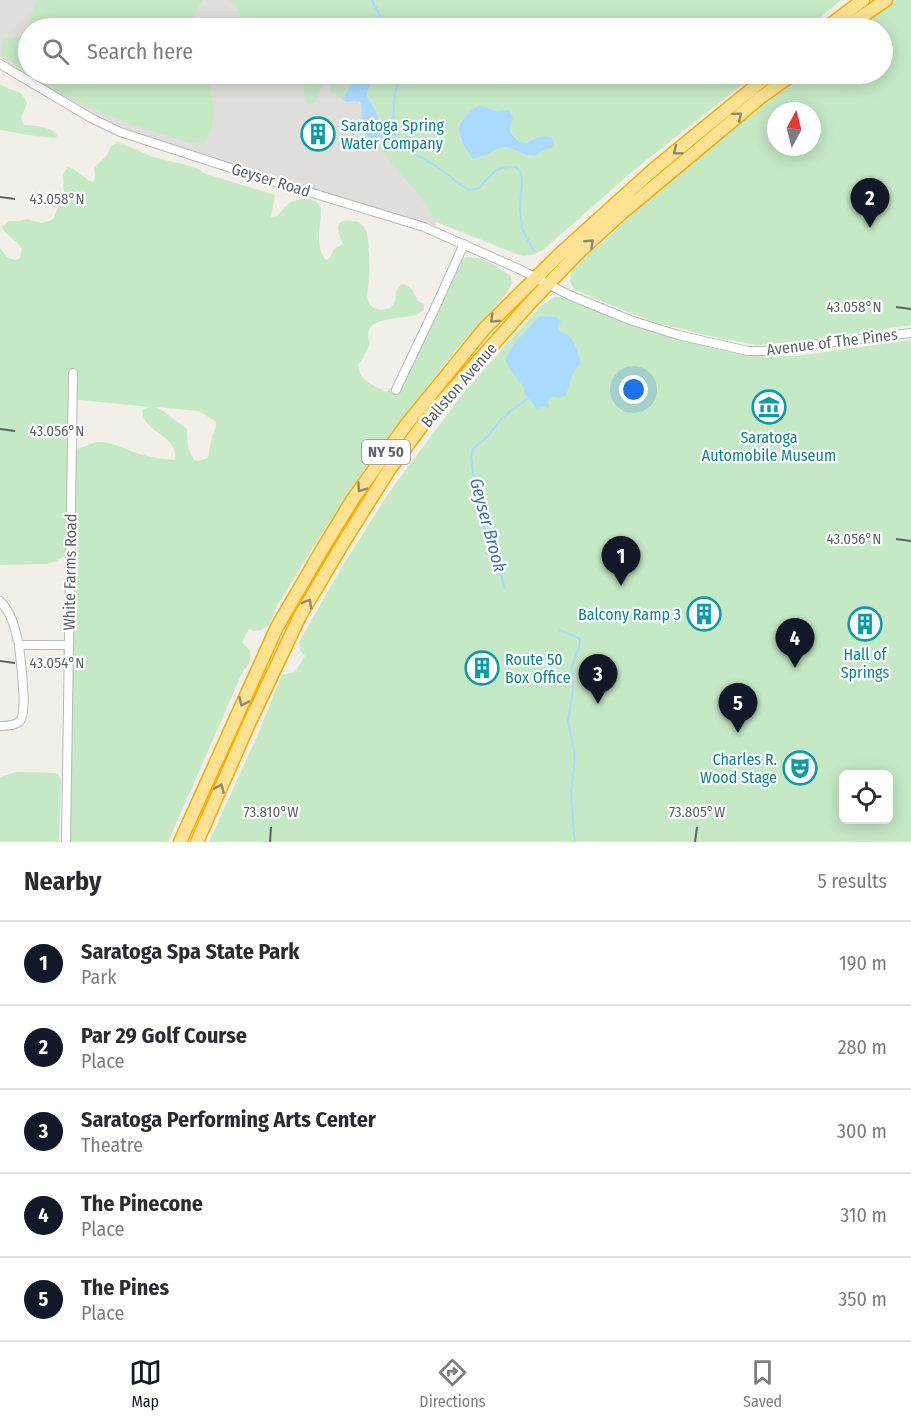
<!DOCTYPE html>
<html lang="en">
<head>
<meta charset="utf-8">
<style>
	:root { --surface:#fff; --page:#f2f2f3; --text:#2b2b33; --muted:#7c7c81; --line:#e1e1e2; --accent:#111827 }
	body { margin:0; font-family:"Fira Sans Condensed",sans-serif; background:var(--page); color:var(--text) }
	.controls { position:absolute; right:18px; bottom:18px; display:grid; overflow:hidden; border-radius:9px; box-shadow:0 3px 15px #0003 }
	.controls button { width:54px; height:54px; display:grid; place-items:center; padding:0; border:0; border-bottom:2px solid var(--line); background:var(--surface); color:var(--text); font:30px sans-serif }
	.compass { position:absolute; left:767px; top:102px; width:54px; height:54px; border-radius:50%; background:var(--surface); box-shadow:0 3px 15px #0003; rotate:7deg }
	.you { position:absolute; left:634px; top:390px; width:21px; height:21px; margin:-15px; border:4px solid #fff; border-radius:50%; background:#1a73e8; box-shadow:0 0 0 9px #1a73e833 }
	.badge { display:grid; place-items:center; width:39px; height:39px; border-radius:50%; background:var(--accent); color:#fff; font-size:20px; font-weight:700 }
	.pin { position:absolute; translate:-50% -50px; filter:drop-shadow(0 2px 3px #0008) }
	.pin::after { content:''; position:absolute; top:32px; width:21px; height:18px; background:inherit; clip-path:polygon(0 0,100% 0,50% 100%) }
	.list { margin:0; padding:0; list-style:none }
	h2 { display:flex; justify-content:space-between; align-items:center; height:78px; margin:0; padding:0 24px; font-size:26px }
	h2 small { font-size:20px; font-weight:400; color:var(--muted) }
	.list li { display:grid; grid-template-columns:39px 1fr auto; gap:18px; align-items:center; box-sizing:border-box; height:84px; padding:0 24px; border-top:2px solid var(--line) }
	.list b { display:block; font-size:22px; white-space:nowrap }
	.list p { margin:0; font-size:20px; white-space:nowrap; color:var(--muted) }
	.list em { font-size:20px; font-style:normal; color:var(--muted) }
	.icon { flex:none; width:33px; height:33px; fill:none; stroke:currentColor; stroke-width:2; stroke-linecap:round; stroke-linejoin:round }
	.map { position:relative; flex:none; width:911px; height:842px; overflow:hidden }
	.search { position:absolute; background:var(--surface); box-shadow:0 3px 15px #0003; left:18px; right:18px; top:18px; height:66px; display:flex; align-items:center; gap:15px; box-sizing:border-box; padding:0 21px; border-radius:33px; color:var(--muted); font-size:22px }
	.sheet { height:498px; background:var(--surface) }
	nav { display:flex; justify-content:space-around; align-items:center; box-sizing:border-box; height:84px; border-top:2px solid var(--line); background:var(--surface); font-size:16px; color:var(--muted) }
	nav a { display:grid; justify-items:center; gap:3px }
	nav .on { color:var(--accent) }
	.map>svg:first-child { display:block }
	.industrial { fill:#e0deda }
	.green { fill:#c5e8c5; fill-rule:evenodd }
	.water { fill:#aadaff }
	.lines { fill:none; stroke-linecap:round; stroke-linejoin:round }
	.stream { stroke:#aadaff; stroke-width:2 }
	.minor-casing { stroke:#b5b8bc; stroke-width:10 }
	.highway-casing { stroke:#f9ab00; stroke-width:15 }
	.minor { stroke:#fff; stroke-width:8 }
	.highway { stroke:#fde293; stroke-width:12 }
	.oneway { stroke:#8e8975 }
	.ticks { fill:none; stroke:#5f6368; stroke-width:2 }
	.labels { text-anchor:middle; dominant-baseline:central; stroke-width:4.5; stroke-linejoin:round; paint-order:stroke }
	.shield { fill:#fff; stroke:#8f9295; stroke-width:1.5 }
	.shield-label { font-size:15px; font-weight:bold; fill:#5f6368 }
	.culture-label { font-size:16px; fill:#0d838f; stroke:#fff; text-anchor:start }
	.street-label { font-size:16px; fill:#5f6368; stroke:#fff }
	.water-label { font-size:18px; font-style:italic; fill:#4174aa; stroke:#fff }
	.ticks-label { font-size:15px; text-anchor:middle; fill:#5f6368; stroke:#fff; stroke-width:4.5; stroke-linejoin:round; paint-order:stroke }
</style>
</head>
<body>
<div class="map">
<svg width="911" height="842" viewBox="0 0 911 842">
	<rect width="100%" height="100%" fill="#f1efe8"/>
	<!-- industrial -->
	<path class="industrial" d="M 0,0 L 295,0 L 307,28 L 28,28 L 28,74 L 338,74 L 434,205 L 436,226 L 278,179 L 173,145 L 107,122 L 76,107 L 0,57 Z"/>
	<!-- green -->
	<path class="green" d="M 37,0 L 203,0 L 198,7 L 189,28 L 28,28 L 28,73 L 1,54 L 3,40 C 11,36 19,39 25,33 Z
		M 230,0 L 841,0 L 808,28 L 245,28 L 238,9 Z
		M 897,0 L 911,0 L 911,325 L 793,342 L 757,345 L 719,338 L 653,322 L 575,290 L 571,284 L 570,280 L 572,269 L 593,249 L 603,243 L 640,206 L 682,171 L 803,74 L 882,74 L 882,28 L 859,28 L 880,11 ZM 776,111 L 812,111 L 812,147 L 776,147 Z
		M 30,74 L 193,74 L 197,79 L 209,85 C 214,104 217,128 204,144 L 191,143 L 135,126 L 58,93 Z
		M 305,74 L 350,74 L 351,83 L 343,99 L 331,92 L 327,78 L 323,81 L 318,98 L 311,105 L 307,103 L 304,94 Z
		M 372,74 L 756,74 L 635,169 L 543,250 L 533,255 L 522,256 L 434,221 L 428,208 L 416,191 L 377,146 L 378,143 L 388,141 L 376,111 L 367,95 L 367,91 L 375,78 ZM 483,106 C 505,114 505,125 518,141 L 527,143 L 535,138 L 544,150 L 536,156 L 526,155 L 513,149 L 503,147 L 495,150 L 460,140 C 458,118 464,115 483,106 Z
		M 0,84 C 13,93 20,87 27,103 C 25,111 18,117 24,125 C 35,126 50,126 58,135 L 55,138 L 35,136 L 0,130 Z
		M 118,142 L 153,157 L 190,166 L 200,170 L 203,173 L 275,195 L 271,217 L 277,216 C 280,213 284,208 287,205 C 297,197 317,195 321,209 C 321,225 314,247 326,260 L 330,258 L 334,249 L 343,244 C 337,231 333,218 353,221 C 370,223 368,242 369,254 C 369,262 370,270 369,277 C 369,284 366,294 368,300 C 371,310 383,312 391,307 C 400,301 390,291 403,284 C 411,286 414,292 417,300 L 424,305 L 424,310 C 423,310 417,315 416,315 C 401,320 359,315 370,343 L 363,358 L 358,365 C 359,381 374,386 387,392 L 389,388 L 401,391 L 441,303 L 461,261 L 466,257 C 482,256 498,267 511,276 L 512,283 L 506,294 L 454,352 L 373,456 L 312,549 L 278,604 L 269,625 L 261,630 L 254,631 L 249,629 L 242,642 L 250,651 C 251,660 250,665 243,671 L 168,842 L 69,842 L 68,554 L 56,561 L 47,564 L 0,565 L 0,248 L 7,257 L 15,260 L 20,258 L 22,249 C 18,240 6,237 2,227 L 9,221 L 19,221 L 27,219 L 41,223 L 50,221 L 54,218 L 64,193 L 63,174 L 68,167 C 79,170 86,181 93,182 L 95,177 L 94,168 L 107,155 L 111,146 ZM 70,399 L 150,407 L 142,410 C 143,434 179,434 175,460 C 161,459 147,457 133,452 C 123,448 113,443 102,442 C 90,441 81,452 70,448 L 67,417 ZM 156,407 L 199,411 L 216,422 L 216,427 L 212,436 L 208,458 L 199,461 L 194,460 L 188,448 L 187,429 L 163,411 Z
		M 554,297 L 560,297 L 651,331 L 711,348 L 751,356 L 798,356 L 911,340 L 911,842 L 209,842 L 258,734 L 282,675 L 295,672 L 305,656 L 300,650 L 299,642 L 342,567 L 388,494 L 465,391 L 540,307 ZM 844,774 L 888,774 L 888,820 L 844,820 Z
		M 16,772 L 55,773 L 59,775 L 61,779 L 59,842 L 0,842 L 0,777 Z"/>
	<!-- water -->
	<path class="water" d="M 350,74 L 355,74 L 360,76 L 366,74 L 373,74 L 375,78 L 367,91 L 367,95 L 376,111 L 383,130 L 389,137 L 388,141 L 378,143 C 351,132 366,121 360,102 L 355,101 L 346,102 L 343,99 L 351,83 Z
		M 478,106 L 483,106 L 495,111 L 509,110 L 513,118 C 507,130 510,131 518,141 L 527,143 C 536,137 542,135 552,138 L 554,142 L 552,147 L 544,150 L 536,156 L 526,155 L 513,149 L 503,147 L 495,150 L 486,155 L 473,159 C 456,135 451,124 478,106 Z
		M 540,316 L 556,317 L 561,321 L 557,327 C 561,335 562,331 568,335 C 575,340 578,354 581,362 L 572,375 L 566,395 L 560,398 L 556,397 L 549,397 L 548,402 L 549,408 L 542,407 L 537,409 L 523,391 L 525,388 L 513,374 L 505,359 L 514,344 Z"/>
	<g class="lines">
		<!-- stream -->
		<path class="stream" d="M 372,0 L 382,20 C 402,29 418,12 435,28
			M 405,74 C 400,79 396,87 395,94 C 393,104 392,133 397,140 C 404,151 425,159 436,166 C 448,174 457,184 470,190 L 479,188 L 496,170 L 507,167 L 516,167 L 520,171 L 522,178 L 520,209 L 522,229 L 534,251
			M 505,589 L 495,552 L 483,524 L 477,502 L 471,457 L 473,449 L 488,436 L 503,417 L 530,397
			M 560,630 L 580,639 L 579,647 L 571,669 L 573,691 L 568,721 L 575,755 L 571,794 L 575,842"/>
		<!-- minor casing -->
		<g class="minor-casing">
			<path id="minor" d="M 0,64 L 91,118 L 120,132 L 243,172 L 424,227 L 519,269 L 569,295 L 630,320 L 678,335 L 748,351 L 770,351 L 818,344 L 911,333
				M 396,390 L 435,308 L 464,244
				M 0,601 C 12,613 15,629 19,645 L 69,645
				M 0,726 C 6,726 14,726 19,722 C 29,714 20,660 19,645
				M 66,842 L 73,373"/>
		</g>
		<!-- highway casing -->
		<g class="highway-casing">
			<path id="highway" d="M 826,28 L 863,0
				M 845,28 L 886,0
				M 180,842 L 277,627 L 323,548 L 353,499 L 406,425 L 485,328 L 561,253 L 654,169 L 770,74
				M 197,842 L 248,726 L 300,616 L 345,540 L 389,470 L 430,415 L 531,302 L 578,253 L 622,213 L 760,98 L 793,74"/>
		</g>
		<!-- minor -->
		<use href="#minor" class="minor"/>
		<!-- highway -->
		<use href="#highway" class="highway"/>
	</g>
	<!-- one-way arrows -->
	<defs><path id="oneway-chevron" d="M-2-3.5L2.5 0L-2 3.5" fill="none" stroke-width="1.6" stroke-linecap="round" stroke-linejoin="round" transform="scale(1.5)"/></defs>
	<g class="oneway">
		<use href="#oneway-chevron" transform="translate(738 116) rotate(-40)"/>
		<use href="#oneway-chevron" transform="translate(677 151) rotate(141)"/>
		<use href="#oneway-chevron" transform="translate(590 243) rotate(-43)"/>
		<use href="#oneway-chevron" transform="translate(494 319) rotate(136)"/>
		<use href="#oneway-chevron" transform="translate(361 488) rotate(125)"/>
		<use href="#oneway-chevron" transform="translate(308 603) rotate(-60)"/>
		<use href="#oneway-chevron" transform="translate(243 702) rotate(115)"/>
		<use href="#oneway-chevron" transform="translate(220 788) rotate(-66)"/>
	</g>
	<!-- ticks -->
	<path class="ticks" d="M 0,197 L 15,199M 896,307 L 911,309M 0,429 L 15,431M 896,539 L 911,541M 0,661 L 15,663M 270,842 L 271,827M 695,842 L 697,827"/>
	<!-- icons -->
	<defs>
		<g id="building-ring" transform="scale(1.725)"><circle r="9.5" fill="#fff" stroke="#0f9aa8" stroke-width="1.5"/><path d="M-4-6H4V6H1V3H-1V6H-4ZM-2.5-4.3h1.7v1.8h-1.7ZM.8-4.3h1.7v1.8H.8ZM-2.5-1h1.7V.8h-1.7ZM.8-1h1.7V.8H.8Z" fill="#0f9aa8"/></g>
		<g id="museum-ring" transform="scale(1.725)"><circle r="9.5" fill="#fff" stroke="#0f9aa8" stroke-width="1.5"/><path d="M0-6L6-3V-2H-6V-3ZM-5-1h2V3h-2ZM-1-1h2V3h-2ZM3-1h2V3H3ZM-6 4H6V6H-6Z" fill="#0f9aa8"/></g>
		<g id="theatre-ring" transform="scale(1.725)"><circle r="9.5" fill="#fff" stroke="#0f9aa8" stroke-width="1.5"/><path d="M-5-5.5Q0-4 5-5.5V0Q5 5 0 6Q-5 5-5 0ZM-3.3-2.5H-1v1.5H-3.3ZM1-2.5H3.3v1.5H1ZM-2.8 1Q0 5.5 2.8 1Z" fill="#0f9aa8"/></g>
	</defs>
	<g fill-rule="evenodd">
		<use href="#building-ring" x="318" y="134"/>
		<use href="#museum-ring" x="769" y="407"/>
		<use href="#building-ring" x="704" y="614"/>
		<use href="#building-ring" x="865" y="624"/>
		<use href="#building-ring" x="482" y="668"/>
		<use href="#theatre-ring" x="800" y="768"/>
	</g>
	<g class="labels">
		<!-- shield labels -->
		<rect class="shield" x="362" y="440" width="48" height="24" rx="4.5"/>
		<g class="shield-label">
			<text x="386" y="452">NY 50</text>
		</g>
		<!-- culture labels -->
		<g class="culture-label">
			<text x="341" y="125">Saratoga Spring<tspan x="341" dy="18">Water Company</tspan></text>
			<text x="769" y="437" text-anchor="middle">Saratoga<tspan x="769" dy="18">Automobile Museum</tspan></text>
			<text x="681" y="614" text-anchor="end">Balcony Ramp 3</text>
			<text x="865" y="654" text-anchor="middle">Hall of<tspan x="865" dy="18">Springs</tspan></text>
			<text x="505" y="659">Route 50<tspan x="505" dy="18">Box Office</tspan></text>
			<text x="777" y="759" text-anchor="end">Charles R.<tspan x="777" dy="18">Wood Stage</tspan></text>
		</g>
		<!-- street labels -->
		<g class="street-label">
			<text transform="translate(271 180) rotate(17)">Geyser Road</text>
			<text transform="translate(832 342) rotate(-7)">Avenue of The Pines</text>
			<text transform="translate(459 385) rotate(-49)">Ballston Avenue</text>
			<text transform="translate(70 572) rotate(-89)">White Farms Road</text>
		</g>
		<!-- water labels -->
		<g class="water-label">
			<text transform="translate(488 525) rotate(75)">Geyser Brook</text>
		</g>
	</g>
	<g class="ticks-label">
		<text x="57" y="204">43.058°N</text>
		<text x="854" y="312">43.058°N</text>
		<text x="57" y="436">43.056°N</text>
		<text x="854" y="544">43.056°N</text>
		<text x="57" y="668">43.054°N</text>
		<text x="271" y="817">73.810°W</text>
		<text x="697" y="817">73.805°W</text>
	</g>
</svg>
<div class="controls">
<button><svg class="icon" aria-label="locate" viewBox="0 0 24 24"><circle cx="12" cy="12" r="6"/><path d="M12 2v4M12 18v4M2 12h4M18 12h4"/></svg></button>
</div>
<svg class="compass" viewBox="-18 -18 36 36"><path d="M0-13l5 13h-10z" fill="#e53935"/><path d="M0 13l5-13h-10z" fill="#7c7c81"/></svg>
<div class="you"></div>
<div class="pin badge" style="left:621px;top:586px">1</div>
<div class="pin badge" style="left:870px;top:228px">2</div>
<div class="pin badge" style="left:598px;top:704px">3</div>
<div class="pin badge" style="left:795px;top:668px">4</div>
<div class="pin badge" style="left:738px;top:733px">5</div>
<div class="search"><svg class="icon" aria-label="search" viewBox="0 0 24 24"><circle cx="10" cy="10" r="6"/><path d="M15 15l6 6"/></svg>Search here</div>
</div>
<section class="sheet">
<h2>Nearby<small>5 results</small></h2>
<ul class="list">
<li><span class="badge">1</span><div><b>Saratoga Spa State Park</b><p>Park</p></div><em>190 m</em></li>
<li><span class="badge">2</span><div><b>Par 29 Golf Course</b><p>Place</p></div><em>280 m</em></li>
<li><span class="badge">3</span><div><b>Saratoga Performing Arts Center</b><p>Theatre</p></div><em>300 m</em></li>
<li><span class="badge">4</span><div><b>The Pinecone</b><p>Place</p></div><em>310 m</em></li>
<li><span class="badge">5</span><div><b>The Pines</b><p>Place</p></div><em>350 m</em></li>
</ul>
</section>
<nav>
<a class="on"><svg class="icon" aria-label="map" viewBox="0 0 24 24"><path d="M3 6l6-2 6 2 6-2v14l-6 2-6-2-6 2zM9 4v14M15 6v14"/></svg>Map</a>
<a><svg class="icon" aria-label="directions" viewBox="0 0 24 24"><path d="M12 3l9 9-9 9-9-9zM9 14v-3h6M13 9l2 2-2 2"/></svg>Directions</a>
<a><svg class="icon" aria-label="saved" viewBox="0 0 24 24"><path d="M7 4h10v16l-5-4-5 4z"/></svg>Saved</a>
</nav>
</body>
</html>
